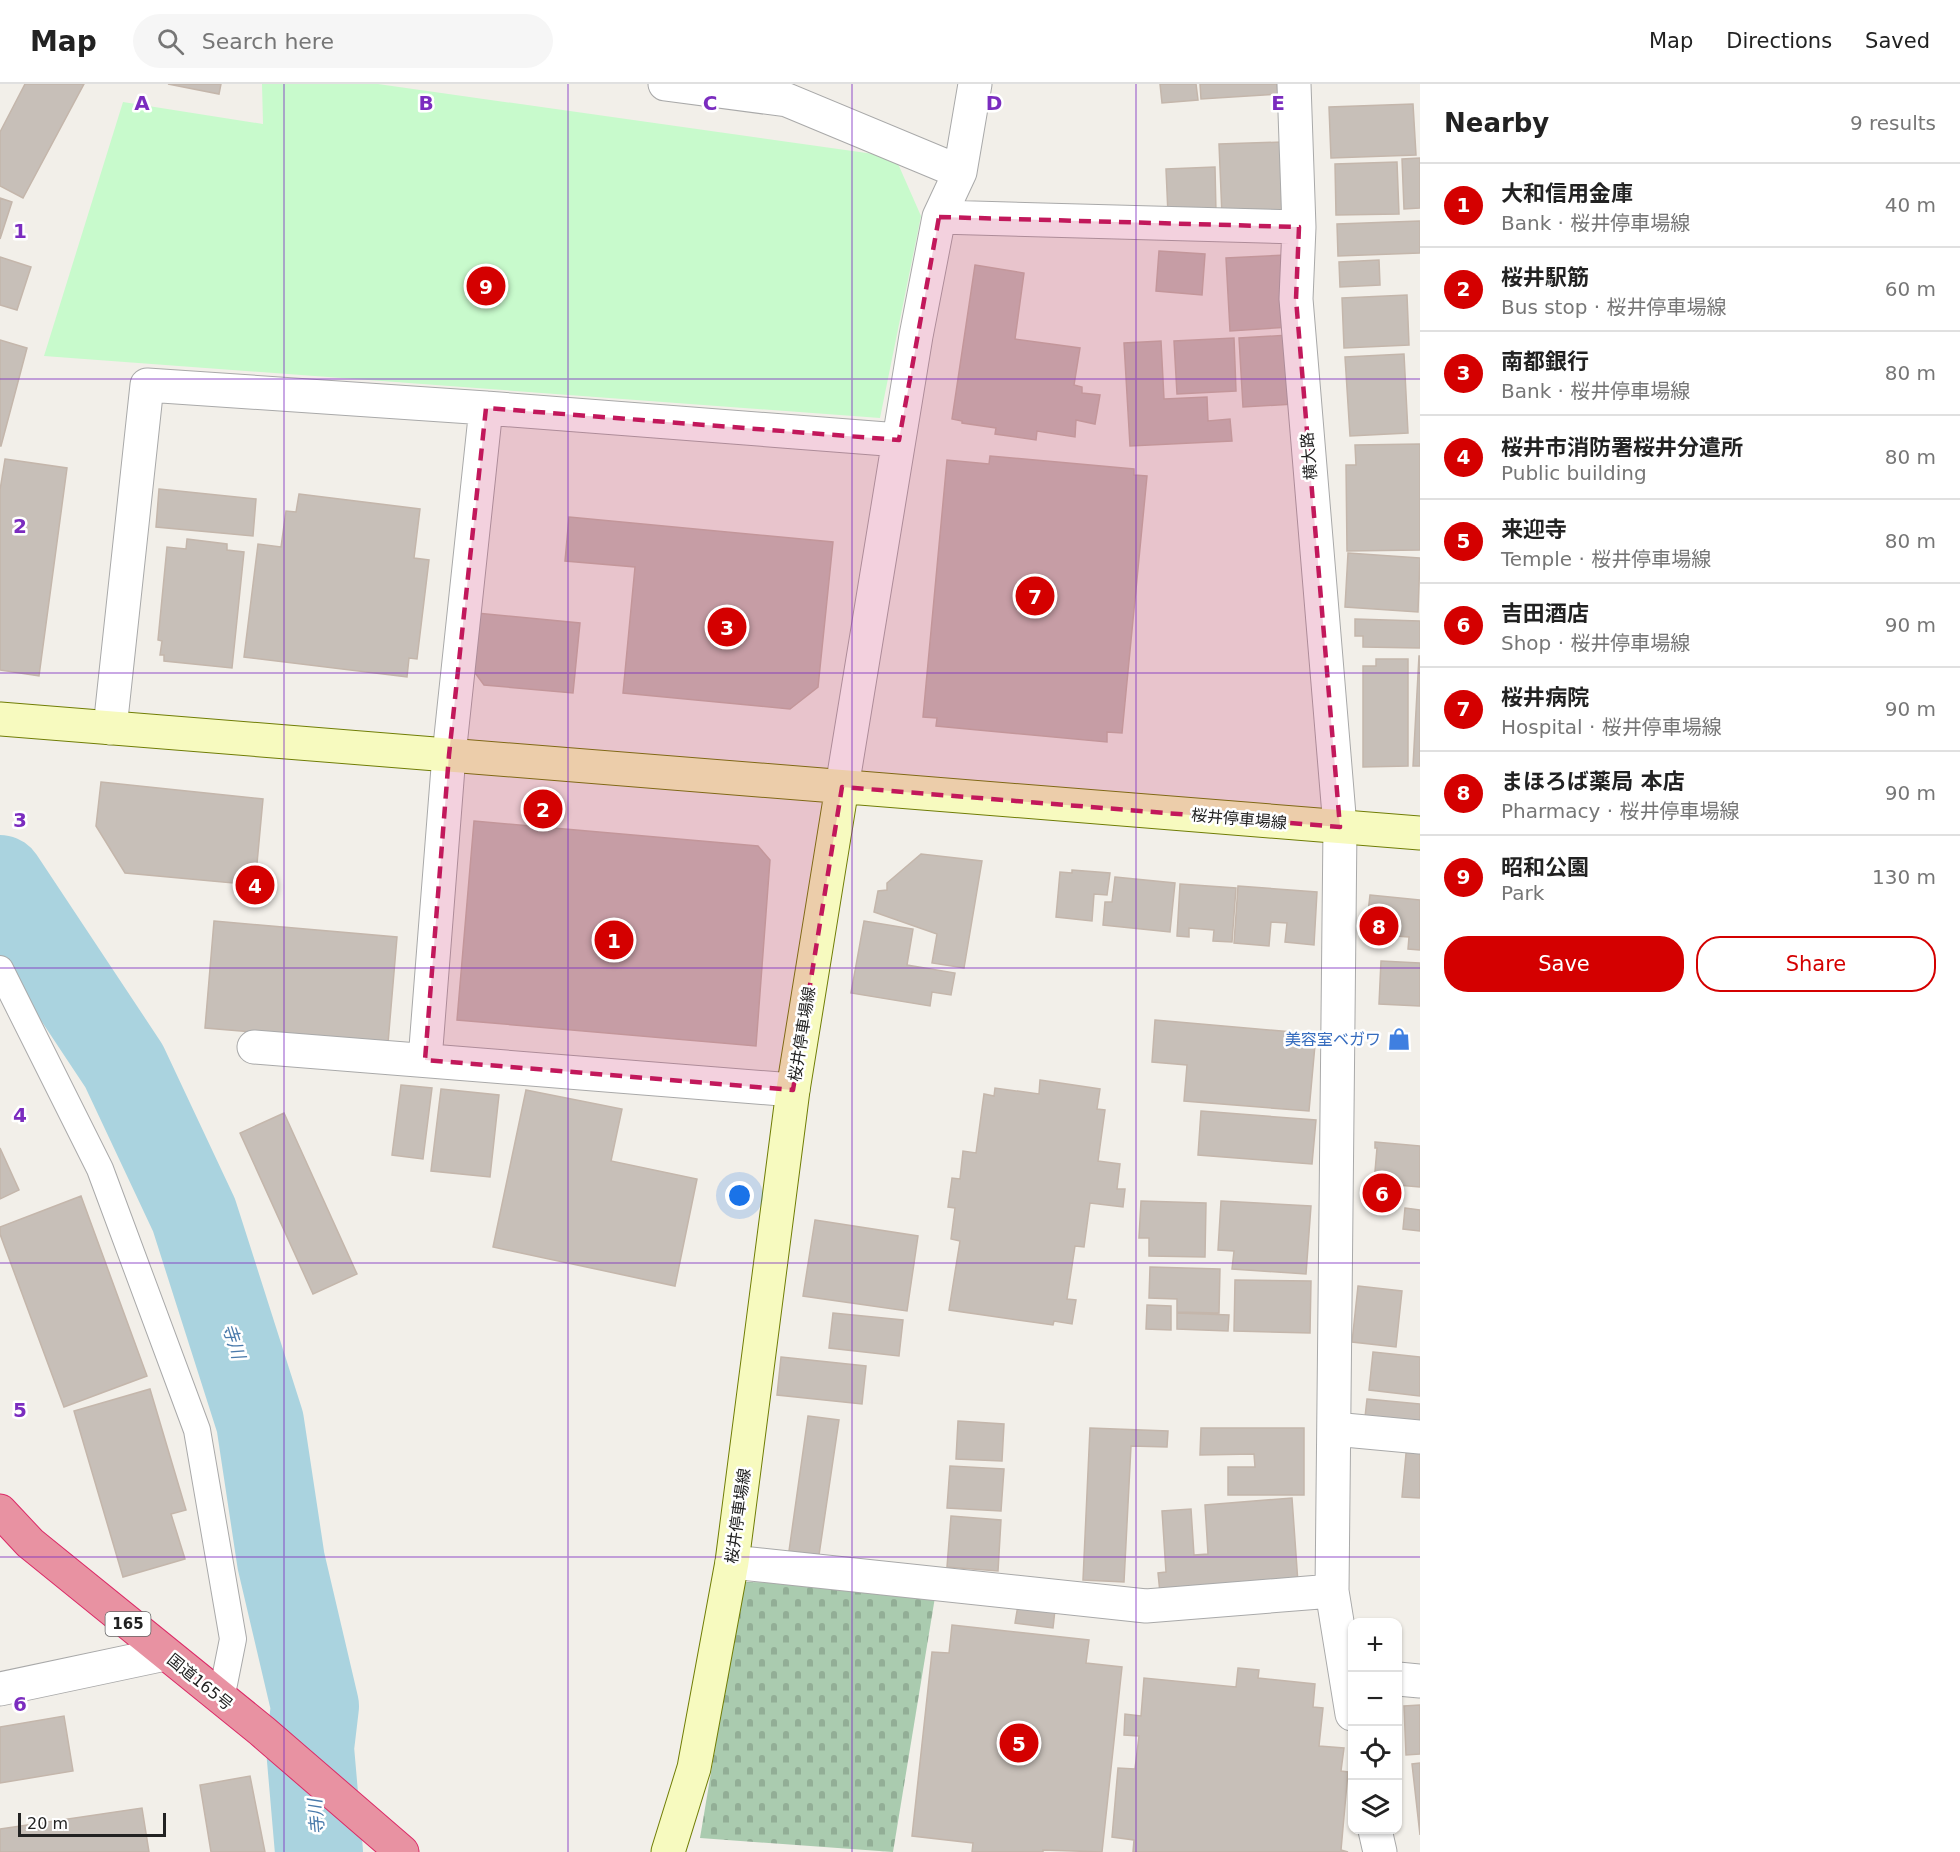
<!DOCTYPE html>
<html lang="en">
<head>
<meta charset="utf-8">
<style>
	:root { --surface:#fff; --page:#f6f6f6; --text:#222; --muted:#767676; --line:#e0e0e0; --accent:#d40000 }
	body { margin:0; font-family:"DejaVu Sans","Noto Sans JP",sans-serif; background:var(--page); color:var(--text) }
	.controls { position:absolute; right:18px; bottom:18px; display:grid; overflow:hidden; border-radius:12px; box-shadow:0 2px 4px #0004 }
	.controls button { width:54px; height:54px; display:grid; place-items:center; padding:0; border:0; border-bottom:2px solid var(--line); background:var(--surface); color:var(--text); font:30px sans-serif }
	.scale { position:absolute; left:18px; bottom:15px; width:148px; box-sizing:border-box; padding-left:6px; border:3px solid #222; border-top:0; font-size:16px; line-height:21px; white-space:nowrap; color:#222; -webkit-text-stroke:4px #fff; paint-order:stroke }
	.you { position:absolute; left:740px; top:1112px; width:21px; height:21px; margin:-15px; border:4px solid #fff; border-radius:50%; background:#1a73e8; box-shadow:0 0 0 9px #1a73e833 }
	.badge { display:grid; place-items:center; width:39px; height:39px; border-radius:50%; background:var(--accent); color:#fff; font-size:20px; font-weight:700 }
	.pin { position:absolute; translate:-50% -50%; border:3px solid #fff; box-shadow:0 2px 6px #0006 }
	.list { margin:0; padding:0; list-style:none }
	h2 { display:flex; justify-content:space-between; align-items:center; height:78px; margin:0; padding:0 24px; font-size:26px }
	h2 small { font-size:20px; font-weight:400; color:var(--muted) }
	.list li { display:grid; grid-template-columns:39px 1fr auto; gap:18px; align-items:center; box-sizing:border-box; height:84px; padding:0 24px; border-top:2px solid var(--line) }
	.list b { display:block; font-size:22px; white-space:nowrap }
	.list p { margin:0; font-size:20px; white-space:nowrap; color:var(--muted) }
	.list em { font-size:20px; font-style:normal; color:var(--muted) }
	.actions { display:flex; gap:12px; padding:18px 24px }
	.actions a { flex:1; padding:14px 0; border:2px solid var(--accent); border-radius:24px; text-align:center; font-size:21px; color:var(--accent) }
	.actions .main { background:var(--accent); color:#fff }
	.icon { flex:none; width:33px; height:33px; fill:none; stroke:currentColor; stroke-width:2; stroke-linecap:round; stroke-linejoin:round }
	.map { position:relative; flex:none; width:1420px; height:1768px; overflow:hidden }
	header { display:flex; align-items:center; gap:36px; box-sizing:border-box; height:84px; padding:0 30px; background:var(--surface); border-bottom:2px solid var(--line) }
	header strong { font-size:28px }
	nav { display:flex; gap:33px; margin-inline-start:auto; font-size:21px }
	.search { width:420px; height:54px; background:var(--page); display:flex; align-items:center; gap:15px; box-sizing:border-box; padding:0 21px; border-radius:33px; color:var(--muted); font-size:22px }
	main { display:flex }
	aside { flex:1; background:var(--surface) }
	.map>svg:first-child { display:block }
	.cemetery { fill:url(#cemetery-stones) }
	.park { fill:#c8facc }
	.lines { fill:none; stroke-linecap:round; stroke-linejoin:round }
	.river { stroke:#aad3df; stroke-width:88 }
	.building { fill:#c7bfb8; stroke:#c4b6ab; stroke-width:1.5 }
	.lane-casing { stroke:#a9a9a9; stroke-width:28 }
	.street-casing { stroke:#a9a9a9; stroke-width:35 }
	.secondary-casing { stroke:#707d05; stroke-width:35 }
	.highway-casing { stroke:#dc2a67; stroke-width:35 }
	.lane { stroke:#fff; stroke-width:26 }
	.street { stroke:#fff; stroke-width:33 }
	.secondary { stroke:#f7fabf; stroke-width:33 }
	.highway { stroke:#e892a2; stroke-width:33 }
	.marked { fill:#c2185b; fill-opacity:0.2; stroke:#c2185b; stroke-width:4.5; stroke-dasharray:12 8; stroke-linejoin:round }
	.grid { fill:none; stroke:#7b2cbf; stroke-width:1.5; stroke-opacity:0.55 }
	.labels { text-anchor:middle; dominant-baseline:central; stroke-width:5; stroke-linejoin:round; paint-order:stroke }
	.shield { fill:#fff; stroke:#646464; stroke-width:1.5 }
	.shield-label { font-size:15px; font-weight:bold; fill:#222 }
	.street-label { font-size:16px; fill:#222; stroke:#fff }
	.shop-label { font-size:16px; fill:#366cbe; stroke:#fff; text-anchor:end }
	.water-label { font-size:18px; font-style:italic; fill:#4a7aab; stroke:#fff }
	.grid-label { font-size:20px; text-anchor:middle; font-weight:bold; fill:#7b2cbf; stroke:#fff; stroke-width:5; stroke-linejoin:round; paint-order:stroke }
</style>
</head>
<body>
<header>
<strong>Map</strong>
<div class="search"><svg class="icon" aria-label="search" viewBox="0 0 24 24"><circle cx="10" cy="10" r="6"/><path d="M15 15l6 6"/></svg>Search here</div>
<nav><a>Map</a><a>Directions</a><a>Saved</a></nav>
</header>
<main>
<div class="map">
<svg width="1420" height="1768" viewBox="0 0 1420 1768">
	<defs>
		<pattern id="cemetery-stones" width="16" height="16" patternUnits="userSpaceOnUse" patternTransform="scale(1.5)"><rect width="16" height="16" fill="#aacbaf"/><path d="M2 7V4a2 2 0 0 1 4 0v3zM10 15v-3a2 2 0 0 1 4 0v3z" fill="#92ae96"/></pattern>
	</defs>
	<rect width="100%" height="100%" fill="#f2efe9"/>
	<!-- cemetery -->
	<path class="cemetery" d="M 743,1498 L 937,1501 L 893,1768 L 700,1754 Z"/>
	<!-- park -->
	<path class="park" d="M 262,0 L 378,0 L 895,73 L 921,132 L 880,334 L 44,272 L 123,18 L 263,40 Z"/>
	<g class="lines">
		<!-- river -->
		<path class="river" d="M 0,795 L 124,982 L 194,1131 L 260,1338 L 281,1477 L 315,1622 L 310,1664 L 319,1768"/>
	</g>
	<!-- building -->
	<path class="building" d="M 25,0 L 84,0 L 23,114 L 0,102 L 0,48 Z
		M 168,0 L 221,0 L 219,10 Z
		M 1160,0 L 1196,0 L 1198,16 L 1162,19 Z
		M 1200,0 L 1277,0 L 1278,10 L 1201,15 Z
		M 1413,20 L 1416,71 L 1331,74 L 1329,23 Z
		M 1282,58 L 1285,130 L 1222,132 L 1219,60 Z
		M 1420,74 L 1420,124 L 1404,125 L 1402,75 Z
		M 1397,78 L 1399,130 L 1336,131 L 1335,80 Z
		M 1215,83 L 1216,129 L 1168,130 L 1166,85 Z
		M 0,114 L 12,118 L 0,155 Z
		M 1420,137 L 1420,169 L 1338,172 L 1337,140 Z
		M 1159,167 L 1205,170 L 1202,211 L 1156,207 Z
		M 1286,171 L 1290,243 L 1230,247 L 1226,174 Z
		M 0,173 L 31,183 L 17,226 L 0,221 Z
		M 1379,176 L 1380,201 L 1340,203 L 1339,178 Z
		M 975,181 L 1024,189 L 1015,255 L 1080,264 L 1074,301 L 1082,303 L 1082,309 L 1100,311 L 1095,340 L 1076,336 L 1075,353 L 1037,347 L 1036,356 L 995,350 L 996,344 L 962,339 L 962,337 L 952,335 Z
		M 1407,211 L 1409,261 L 1344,264 L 1342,214 Z
		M 1289,251 L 1294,320 L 1243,323 L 1239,254 Z
		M 1234,254 L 1236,307 L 1177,310 L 1174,257 Z
		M 0,256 L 27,264 L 1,362 L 0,362 Z
		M 1161,257 L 1164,315 L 1207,313 L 1208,337 L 1230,335 L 1232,357 L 1130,362 L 1124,259 Z
		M 1404,270 L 1408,349 L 1350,352 L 1345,273 Z
		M 1420,360 L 1420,466 L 1347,467 L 1346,381 L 1356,381 L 1355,361 Z
		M 990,372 L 1134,385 L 1134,391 L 1147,392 L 1122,649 L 1107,648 L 1107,658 L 936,642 L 937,634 L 923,633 L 947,376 L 989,380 Z
		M 5,375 L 67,384 L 39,592 L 0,586 L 0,406 Z
		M 159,405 L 256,415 L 253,452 L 156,443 Z
		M 299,410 L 420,425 L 414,474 L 429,476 L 417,575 L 409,574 L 407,593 L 244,573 L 258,460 L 281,463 L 286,427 L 296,428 Z
		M 569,433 L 833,458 L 818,603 L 790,625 L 623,609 L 635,483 L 565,477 Z
		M 187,455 L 227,460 L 227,466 L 244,468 L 232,584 L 164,577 L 164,571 L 160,571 L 162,557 L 158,556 L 167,463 L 186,465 Z
		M 1348,469 L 1420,474 L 1418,528 L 1345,523 Z
		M 466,528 L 580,539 L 573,609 L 484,601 L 462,571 Z
		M 1355,535 L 1420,537 L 1420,564 L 1363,563 L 1363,552 L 1355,552 Z
		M 1419,572 L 1420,572 L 1420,682 L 1413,682 Z
		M 1376,575 L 1408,575 L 1408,682 L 1363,683 L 1363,582 L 1376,582 Z
		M 101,698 L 263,715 L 255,801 L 125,789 L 96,742 Z
		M 474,737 L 758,762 L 770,776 L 756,962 L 457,936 Z
		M 921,770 L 982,777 L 964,884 L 932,879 L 937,850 L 874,828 L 878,807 L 887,806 L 887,799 Z
		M 1072,786 L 1110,789 L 1107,811 L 1094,810 L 1092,837 L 1056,833 L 1060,788 L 1072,789 Z
		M 1115,793 L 1175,799 L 1170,848 L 1103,841 L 1105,818 L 1112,818 Z
		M 1180,800 L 1236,804 L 1232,858 L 1213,857 L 1214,846 L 1189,844 L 1189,853 L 1177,852 Z
		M 1238,802 L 1317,808 L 1314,861 L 1285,858 L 1287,839 L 1271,838 L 1269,862 L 1234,859 Z
		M 1370,811 L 1420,816 L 1420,866 L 1408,865 L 1409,853 L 1382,851 L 1384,839 L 1367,837 Z
		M 214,837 L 397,853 L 388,959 L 205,944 Z
		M 864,837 L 913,845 L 907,881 L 955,889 L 951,911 L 932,908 L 930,922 L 851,909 Z
		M 1381,877 L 1420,879 L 1420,922 L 1379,920 Z
		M 1155,936 L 1316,950 L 1309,1027 L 1184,1017 L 1187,981 L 1152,978 Z
		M 1040,996 L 1100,1005 L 1097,1025 L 1105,1026 L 1098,1077 L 1120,1080 L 1117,1105 L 1125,1105 L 1123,1123 L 1090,1119 L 1084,1163 L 1075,1162 L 1067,1215 L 1076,1216 L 1072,1240 L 1054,1237 L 1053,1241 L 949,1226 L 960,1157 L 951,1155 L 955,1124 L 948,1123 L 952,1094 L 960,1095 L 963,1067 L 976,1069 L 984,1010 L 994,1012 L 995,1004 L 1039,1010 Z
		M 401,1001 L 432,1004 L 423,1075 L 392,1071 Z
		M 441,1005 L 499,1011 L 490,1093 L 431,1087 Z
		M 526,1006 L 622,1025 L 611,1077 L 697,1095 L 675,1202 L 493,1163 Z
		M 1201,1027 L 1316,1036 L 1312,1080 L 1198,1071 Z
		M 284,1029 L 357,1190 L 313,1210 L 240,1049 Z
		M 1375,1058 L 1420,1062 L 1420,1103 L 1374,1099 L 1377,1064 L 1375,1064 Z
		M 0,1064 L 19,1106 L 0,1115 Z
		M 81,1112 L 147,1292 L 64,1323 L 0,1150 L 0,1143 Z
		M 1141,1117 L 1206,1119 L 1205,1173 L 1149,1172 L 1149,1154 L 1139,1154 Z
		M 1221,1117 L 1311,1122 L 1306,1190 L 1232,1185 L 1234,1167 L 1218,1166 Z
		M 1405,1124 L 1420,1126 L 1420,1147 L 1403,1145 Z
		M 815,1136 L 918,1152 L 907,1227 L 803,1212 Z
		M 1150,1183 L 1220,1185 L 1219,1229 L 1177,1228 L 1177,1215 L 1149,1214 Z
		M 1235,1196 L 1311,1197 L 1310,1249 L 1234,1247 Z
		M 1358,1202 L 1402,1207 L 1396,1263 L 1352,1258 Z
		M 1147,1221 L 1171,1222 L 1171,1246 L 1146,1245 Z
		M 833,1229 L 903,1236 L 899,1272 L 829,1264 Z
		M 1177,1229 L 1229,1231 L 1228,1247 L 1177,1245 Z
		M 1373,1268 L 1420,1273 L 1420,1312 L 1369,1306 Z
		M 781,1273 L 866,1282 L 862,1320 L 777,1311 Z
		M 150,1305 L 186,1426 L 171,1430 L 185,1475 L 123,1493 L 74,1327 Z
		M 1367,1315 L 1420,1320 L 1420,1348 L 1364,1342 Z
		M 808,1332 L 839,1336 L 819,1471 L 789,1467 Z
		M 958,1337 L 1004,1340 L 1002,1377 L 956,1375 Z
		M 1090,1344 L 1168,1347 L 1167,1363 L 1131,1362 L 1124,1498 L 1083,1496 Z
		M 1201,1344 L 1304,1344 L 1304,1411 L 1228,1411 L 1228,1383 L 1255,1383 L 1254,1370 L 1200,1371 Z
		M 1407,1359 L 1420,1360 L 1420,1414 L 1402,1413 Z
		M 950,1382 L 1004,1385 L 1001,1427 L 947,1424 Z
		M 1292,1414 L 1298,1499 L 1160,1509 L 1158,1489 L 1166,1488 L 1162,1427 L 1191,1425 L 1194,1471 L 1208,1470 L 1205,1421 Z
		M 951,1432 L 1001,1436 L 998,1487 L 947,1483 Z
		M 1018,1521 L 1055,1526 L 1053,1544 L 1015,1539 Z
		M 952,1541 L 1089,1556 L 1086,1579 L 1122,1583 L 1102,1768 L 1043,1766 L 1043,1768 L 972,1768 L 973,1759 L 912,1752 L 932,1568 L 949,1569 Z
		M 1238,1584 L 1259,1586 L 1258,1594 L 1315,1600 L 1313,1623 L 1323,1624 L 1319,1662 L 1344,1664 L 1341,1687 L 1348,1688 L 1341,1766 L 1348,1768 L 1133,1768 L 1134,1756 L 1112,1753 L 1118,1684 L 1135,1685 L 1139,1652 L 1124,1651 L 1125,1630 L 1141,1632 L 1144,1594 L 1236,1603 Z
		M 1420,1621 L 1420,1670 L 1406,1671 L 1404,1622 Z
		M 64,1632 L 73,1687 L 0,1699 L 0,1643 Z
		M 1420,1679 L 1420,1751 L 1412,1680 Z
		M 250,1692 L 265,1768 L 211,1768 L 200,1701 Z
		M 142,1724 L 149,1768 L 0,1768 L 0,1745 Z"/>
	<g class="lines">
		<!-- lane casing -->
		<g class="lane-casing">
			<path id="lane" d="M 0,885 L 100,1085 L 197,1346 L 233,1555 L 221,1615"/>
		</g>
		<!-- street casing -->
		<g class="street-casing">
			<path id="street" d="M 665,0 L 787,16 L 960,88
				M 1294,0 L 1299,143 L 1296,215 L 1340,743 L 1332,1507 L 1352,1630
				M 939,133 L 1299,143
				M 110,644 L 147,301 L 486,324 L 899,356
				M 842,703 L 916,252 L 939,133 L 960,88 L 975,0
				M 254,963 L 793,1006
				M 425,976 L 449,671 L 486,324
				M 1334,1345 L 1420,1353
				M 732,1478 L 1146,1522 L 1332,1507
				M 1398,1595 L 1420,1597
				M 0,1605 L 165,1570
				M 1375,1746 L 1380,1768"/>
		</g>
		<!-- secondary casing -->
		<g class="secondary-casing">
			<path id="secondary" d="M 0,635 L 1420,749
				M 668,1768 L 694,1684 L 732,1478 L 793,1006 L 842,703"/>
		</g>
		<!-- highway casing -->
		<g class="highway-casing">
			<path id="highway" d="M 0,1427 L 30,1459 L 262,1647 L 402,1768"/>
		</g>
		<!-- lane -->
		<use href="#lane" class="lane"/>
		<!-- street -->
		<use href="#street" class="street"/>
		<!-- secondary -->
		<use href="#secondary" class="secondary"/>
		<!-- highway -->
		<use href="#highway" class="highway"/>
	</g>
	<!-- marked area -->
	<path class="marked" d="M 939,133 L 1299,143 L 1296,215 L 1340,743 L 842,703 L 793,1006 L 425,976 L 449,671 L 486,324 L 899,356 Z"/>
	<!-- grid -->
	<path class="grid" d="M 284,0 L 284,1768M 568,0 L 568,1768M 852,0 L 852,1768M 1136,0 L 1136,1768M 0,295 L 1420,295M 0,589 L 1420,589M 0,884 L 1420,884M 0,1179 L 1420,1179M 0,1473 L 1420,1473"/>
	<!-- icons -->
	<defs>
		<g id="shop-bare" transform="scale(1.8)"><path d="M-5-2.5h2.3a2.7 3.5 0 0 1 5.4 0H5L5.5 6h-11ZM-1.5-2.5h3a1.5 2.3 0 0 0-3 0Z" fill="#3f7fe0" stroke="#fff" stroke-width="2.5" paint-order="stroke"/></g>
	</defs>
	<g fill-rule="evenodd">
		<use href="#shop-bare" x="1399" y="955"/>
	</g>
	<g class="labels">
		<!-- shield labels -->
		<rect class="shield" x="105.5" y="1528" width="45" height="24" rx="4.5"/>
		<g class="shield-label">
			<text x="128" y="1540">165</text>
		</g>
		<!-- street labels -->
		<g class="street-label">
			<text transform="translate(1309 372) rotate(-95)">横大路</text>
			<text transform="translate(1239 735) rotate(5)">桜井停車場線</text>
			<text transform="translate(802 950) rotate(-81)">桜井停車場線</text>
			<text transform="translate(738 1432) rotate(-82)">桜井停車場線</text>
			<text transform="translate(200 1598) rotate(39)">国道165号</text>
		</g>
		<!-- shop labels -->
		<g class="shop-label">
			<text x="1381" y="955">美容室ベガワ</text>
		</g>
		<!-- water labels -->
		<g class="water-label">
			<text transform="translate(234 1257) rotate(72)">寺川</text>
			<text transform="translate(316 1733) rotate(-95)">寺川</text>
		</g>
	</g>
	<g class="grid-label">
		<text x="142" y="26">A</text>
		<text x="426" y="26">B</text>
		<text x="710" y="26">C</text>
		<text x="994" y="26">D</text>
		<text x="1278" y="26">E</text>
		<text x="20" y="154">1</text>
		<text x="20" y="449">2</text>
		<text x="20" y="743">3</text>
		<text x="20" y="1038">4</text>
		<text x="20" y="1333">5</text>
		<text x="20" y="1627">6</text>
	</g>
</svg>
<div class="controls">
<button>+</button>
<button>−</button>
<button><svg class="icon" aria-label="locate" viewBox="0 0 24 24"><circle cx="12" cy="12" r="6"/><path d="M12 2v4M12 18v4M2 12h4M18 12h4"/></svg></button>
<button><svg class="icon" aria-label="layers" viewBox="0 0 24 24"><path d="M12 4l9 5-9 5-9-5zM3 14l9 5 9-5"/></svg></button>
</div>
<div class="scale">20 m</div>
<div class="you"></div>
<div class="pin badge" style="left:614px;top:856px">1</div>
<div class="pin badge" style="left:543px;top:725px">2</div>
<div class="pin badge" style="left:727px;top:543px">3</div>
<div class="pin badge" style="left:255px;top:801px">4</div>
<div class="pin badge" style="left:1019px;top:1659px">5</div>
<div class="pin badge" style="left:1382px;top:1109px">6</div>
<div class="pin badge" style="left:1035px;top:512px">7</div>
<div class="pin badge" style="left:1379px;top:842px">8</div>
<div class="pin badge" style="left:486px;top:202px">9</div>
</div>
<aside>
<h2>Nearby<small>9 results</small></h2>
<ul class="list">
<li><span class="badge">1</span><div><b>大和信用金庫</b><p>Bank · 桜井停車場線</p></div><em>40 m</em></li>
<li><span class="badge">2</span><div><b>桜井駅筋</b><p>Bus stop · 桜井停車場線</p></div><em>60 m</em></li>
<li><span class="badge">3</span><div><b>南都銀行</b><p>Bank · 桜井停車場線</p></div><em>80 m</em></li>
<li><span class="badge">4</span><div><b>桜井市消防署桜井分遣所</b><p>Public building</p></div><em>80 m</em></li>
<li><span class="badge">5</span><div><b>来迎寺</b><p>Temple · 桜井停車場線</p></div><em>80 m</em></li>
<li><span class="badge">6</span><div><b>吉田酒店</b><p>Shop · 桜井停車場線</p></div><em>90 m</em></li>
<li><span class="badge">7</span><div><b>桜井病院</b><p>Hospital · 桜井停車場線</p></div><em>90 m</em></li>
<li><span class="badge">8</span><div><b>まほろば薬局 本店</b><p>Pharmacy · 桜井停車場線</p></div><em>90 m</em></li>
<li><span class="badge">9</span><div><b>昭和公園</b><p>Park</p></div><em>130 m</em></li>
</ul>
<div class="actions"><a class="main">Save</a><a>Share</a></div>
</aside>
</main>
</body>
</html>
